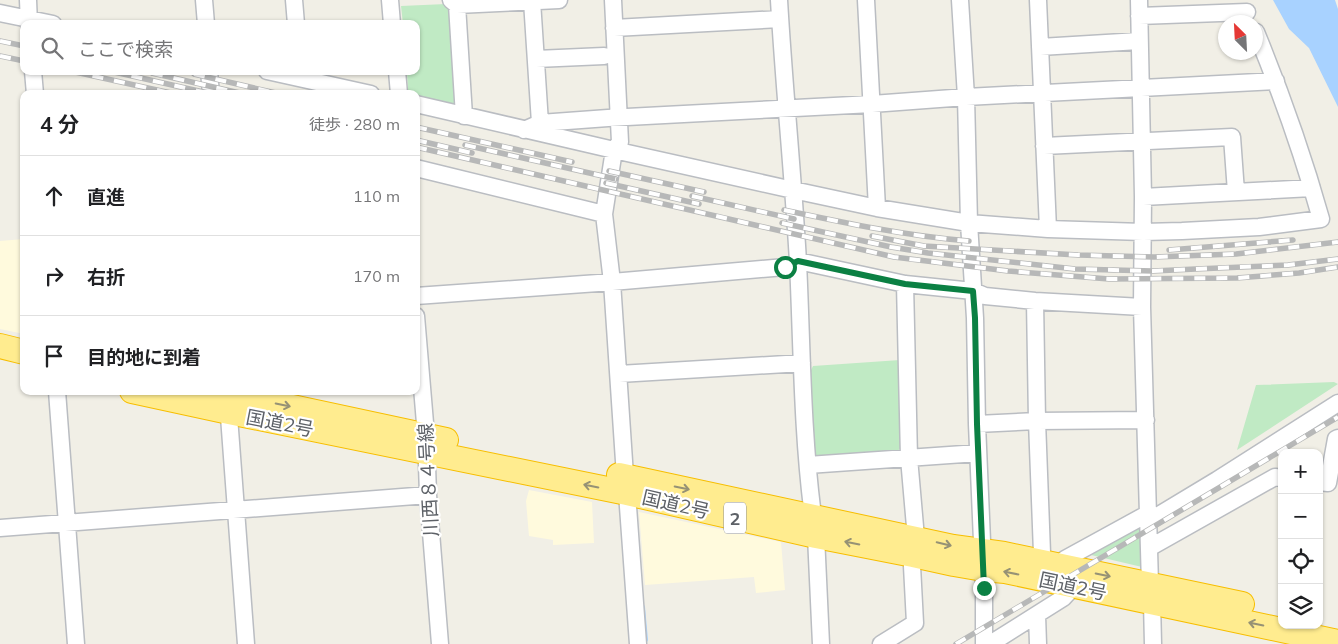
<!DOCTYPE html>
<html lang="ja">
<head>
<meta charset="utf-8">
<style>
	:root { --surface:#fff; --page:#f6f6f6; --text:#202124; --muted:#757577; --line:#e0e0e0 }
	body { margin:0; font-family:Mulish,"Noto Sans JP",sans-serif; background:var(--page); color:var(--text) }
	.controls { position:absolute; right:15px; bottom:15px; display:grid; overflow:hidden; border-radius:10px; box-shadow:0 1px 4px #0004 }
	.controls button { width:45px; height:45px; display:grid; place-items:center; padding:0; border:0; border-bottom:1px solid var(--line); background:var(--surface); color:var(--text); font:25px sans-serif }
	.compass { position:absolute; left:1218px; top:15px; width:45px; height:45px; border-radius:50%; background:var(--surface); box-shadow:0 1px 4px #0004; rotate:336deg }
	.stop { position:absolute; width:15px; height:15px; margin:-11px; border:4px solid #0b8043; border-radius:50%; background:#fff }
	.stop.end { background:#0b8043; border-color:#fff; box-shadow:0 1px 5px #0008 }
	.list { margin:0; padding:0; list-style:none }
	h2 { display:flex; justify-content:space-between; align-items:center; height:65px; margin:0; padding:0 20px; font-size:21px }
	h2 small { font-size:16px; font-weight:400; color:var(--muted) }
	.list li { display:grid; grid-template-columns:32px 1fr auto; gap:15px; align-items:center; box-sizing:border-box; height:80px; padding:0 20px; border-top:1px solid var(--line) }
	.list b { display:block; font-size:19px; white-space:nowrap }
	.list em { font-size:16px; font-style:normal; color:var(--muted) }
	.icon { flex:none; width:28px; height:28px; fill:none; stroke:currentColor; stroke-width:2; stroke-linecap:round; stroke-linejoin:round }
	.map { position:relative; flex:none; width:1338px; height:644px; overflow:hidden }
	.search { position:absolute; background:var(--surface); box-shadow:0 1px 4px #0004; left:20px; top:20px; width:400px; height:55px; display:flex; align-items:center; gap:12px; box-sizing:border-box; padding:0 18px; border-radius:10px; color:var(--muted); font-size:19px }
	.panel { position:absolute; background:var(--surface); box-shadow:0 1px 4px #0004; left:20px; top:90px; width:400px; height:305px; border-radius:10px }
	.map>svg:first-child { display:block }
	.commercial { fill:#fffadd }
	.green { fill:#c0eac4 }
	.water { fill:#a8d2ff }
	.lines { fill:none; stroke-linecap:round; stroke-linejoin:round }
	.stream { stroke:#a8d2ff; stroke-width:4 }
	.minor-casing { stroke:#babdc2; stroke-width:19 }
	.highway-casing { stroke:#f7be00; stroke-width:26 }
	.minor { stroke:#fff; stroke-width:16 }
	.highway { stroke:#ffec8f; stroke-width:24 }
	.rail-casing { stroke:#b7b8b8; stroke-width:5.5 }
	.rail { stroke:#fff; stroke-width:4; stroke-dasharray:11; stroke-linecap:butt }
	.oneway { stroke:#969275 }
	.route { stroke:#0b8043; stroke-width:6 }
	.labels { text-anchor:middle; dominant-baseline:central; stroke-width:4.5; stroke-linejoin:round; paint-order:stroke }
	.shield { fill:#fff; stroke:#8e9095; stroke-width:1 }
	.shield-label { font-size:18px; font-weight:bold; fill:#5d6167 }
	.street-label { font-size:19px; fill:#5d6167; stroke:#fff }
</style>
</head>
<body>
<div class="map">
<svg width="1338" height="644" viewBox="0 0 1338 644">
	<rect width="100%" height="100%" fill="#f1efe6"/>
	<!-- commercial -->
	<path class="commercial" d="M 24,239 L 24,334 L 0,329 L 0,241 Z
		M 529,490 L 592,502 L 594,543 L 553,545 L 553,540 L 529,536 L 526,501 Z
		M 639,512 L 781,542 L 785,590 L 756,593 L 754,577 L 645,585 Z"/>
	<!-- green -->
	<path class="green" d="M 446,4 L 451,8 L 458,106 L 416,97 L 416,94 L 408,94 L 407,71 L 416,71 L 416,24 L 403,24 L 401,6 Z
		M 900,360 L 902,446 L 897,452 L 815,459 L 810,372 L 813,366 Z
		M 1334,382 L 1338,384 L 1237,450 L 1256,385 Z
		M 1141,526 L 1142,567 L 1091,555 Z"/>
	<!-- water -->
	<path class="water" d="M 1273,0 L 1335,0 L 1338,9 L 1338,107 L 1309,48 L 1289,29 Z"/>
	<g class="lines">
		<!-- stream -->
		<path class="stream" d="M 643,607 L 646,640"/>
		<!-- minor casing -->
		<g class="minor-casing">
			<path id="minor" d="M 28,0 L 29,24
				M 204,0 L 206,24
				M 294,0 L 296,24
				M 390,0 L 392,24
				M 451,0 L 457,5 L 464,116
				M 613,0 L 620,142 L 614,150 L 604,214 L 612,282 L 625,476
				M 779,0 C 784,87 793,174 798,262 C 802,347 802,432 813,516
				M 866,0 L 877,208
				M 960,0 L 966,97 L 969,223 L 975,318 L 977,424 L 984,588 L 984,644
				M 1038,0 L 1048,229
				M 1139,0 L 1143,197 L 1142,307 L 1150,584
				M 532,1 L 540,123
				M 457,5 L 559,0
				M 0,13 L 53,24
				M 1139,16 L 1247,12
				M 614,28 L 780,19
				M 1040,47 L 1139,41
				M 536,59 L 604,56
				M 33,71 L 35,94
				M 209,71 L 211,94
				M 267,71 L 371,94
				M 397,71 L 399,94
				M 416,104 L 614,150 L 793,190 L 877,208 L 969,223 L 1048,229 L 1143,232 L 1182,231 L 1259,227 L 1321,219 C 1303,155 1281,93 1256,32
				M 524,130 L 540,123 L 608,118 L 872,104 L 966,97 L 1276,81
				M 1044,146 L 1232,137 L 1236,192
				M 416,168 L 604,214
				M 1143,197 L 1312,188
				M 905,284 L 909,458 L 916,538
				M 416,296 L 612,282 L 785,267 L 798,261 L 905,284 L 973,291 L 985,296 L 1035,301 L 1142,307
				M 1035,301 L 1037,421 L 1042,553 L 1040,562
				M 416,316 L 426,435 L 428,495 L 440,644
				M 619,374 L 802,363
				M 57,391 L 76,644
				M 228,403 L 246,644
				M 977,424 L 1037,421 L 1146,420
				M 808,465 L 978,453
				M 1319,482 L 1328,483 L 1336,439 L 1338,438
				M 627,493 L 638,644
				M 1149,521 L 1217,480 L 1338,403
				M 0,528 L 428,495
				M 816,536 L 821,644
				M 1149,548 L 1275,477 L 1282,478
				M 1061,566 L 1065,559 L 1149,513
				M 1152,602 L 1153,644
				M 1037,615 L 1038,644
				M 881,644 L 915,623 L 912,566 L 913,555
				M 990,644 L 1063,598 L 1074,586"/>
		</g>
		<!-- highway casing -->
		<g class="highway-casing">
			<path id="highway" d="M 0,346 L 24,352
				M 132,391 L 229,412 L 627,493 L 816,536 L 913,555 L 954,564 L 983,569 L 1005,571 L 1338,642
				M 218,391 L 446,440
				M 619,475 L 953,547 L 1004,554 L 1242,604"/>
		</g>
		<!-- minor -->
		<use href="#minor" class="minor"/>
		<!-- highway -->
		<use href="#highway" class="highway"/>
		<!-- rail casing -->
		<g class="rail-casing">
			<path id="rail" d="M 0,41 L 24,46
				M 0,56 L 24,61
				M 71,71 L 175,94
				M 110,71 L 212,94
				M 152,73 L 244,94
				M 194,74 L 280,94
				M 416,127 L 572,162
				M 416,140 L 472,153
				M 465,145 L 616,179
				M 416,147 L 894,257 L 1008,271 L 1109,279 L 1237,278 L 1299,273 L 1338,267
				M 609,171 L 704,192
				M 606,183 L 699,204
				M 692,196 L 794,219
				M 784,210 C 845,223 907,236 969,241
				M 782,223 L 891,247 L 928,253 L 1075,269 L 1153,271 L 1196,269 L 1288,265 L 1338,259
				M 872,236 L 924,246 L 1078,255 L 1154,257 L 1236,254 L 1338,242
				M 1169,250 L 1293,240
				M 956,644 L 1338,417"/>
		</g>
		<!-- rail -->
		<use href="#rail" class="rail"/>
	</g>
	<!-- one-way arrows -->
	<defs><path id="oneway-shaft" d="M-6 0H5M1.5-3L5.5 0L1.5 3" fill="none" stroke-width="1.6" stroke-linecap="round" stroke-linejoin="round" transform="scale(1.25)"/></defs>
	<g class="oneway">
		<use href="#oneway-shaft" transform="translate(283 405) rotate(12)"/>
		<use href="#oneway-shaft" transform="translate(591 486) rotate(-169)"/>
		<use href="#oneway-shaft" transform="translate(682 488) rotate(12)"/>
		<use href="#oneway-shaft" transform="translate(852 543) rotate(-169)"/>
		<use href="#oneway-shaft" transform="translate(944 544) rotate(13)"/>
		<use href="#oneway-shaft" transform="translate(1011 573) rotate(-169)"/>
		<use href="#oneway-shaft" transform="translate(1103 575) rotate(12)"/>
		<use href="#oneway-shaft" transform="translate(1256 624) rotate(-168)"/>
	</g>
	<g class="lines">
		<!-- route -->
		<path class="route" d="M 785,267 L 798,261 L 905,284 L 973,291 L 975,318 L 977,424 L 984,588"/>
	</g>
	<g class="labels">
		<!-- shield labels -->
		<rect class="shield" x="724" y="502.5" width="22" height="31" rx="4"/>
		<g class="shield-label">
			<text x="735" y="518">2</text>
		</g>
		<!-- street labels -->
		<g class="street-label">
			<text transform="translate(280 423) rotate(11)">国道2号</text>
			<text transform="translate(428 480) rotate(-93)">川西８４号線</text>
			<text transform="translate(676 504) rotate(13)">国道2号</text>
			<text transform="translate(1073 586) rotate(12)">国道2号</text>
		</g>
	</g>
</svg>
<div class="controls">
<button>+</button>
<button>−</button>
<button><svg class="icon" aria-label="locate" viewBox="0 0 24 24"><circle cx="12" cy="12" r="6"/><path d="M12 2v4M12 18v4M2 12h4M18 12h4"/></svg></button>
<button><svg class="icon" aria-label="layers" viewBox="0 0 24 24"><path d="M12 4l9 5-9 5-9-5zM3 14l9 5 9-5"/></svg></button>
</div>
<svg class="compass" viewBox="-18 -18 36 36"><path d="M0-13l5 13h-10z" fill="#e53935"/><path d="M0 13l5-13h-10z" fill="#757577"/></svg>
<div class="stop" style="left:785px;top:267px"></div>
<div class="stop end" style="left:984px;top:588px"></div>
<div class="search"><svg class="icon" aria-label="search" viewBox="0 0 24 24"><circle cx="10" cy="10" r="6"/><path d="M15 15l6 6"/></svg>ここで検索</div>
<section class="panel">
<h2>4 分<small>徒歩 · 280 m</small></h2>
<ul class="list">
<li><svg class="icon" aria-label="ahead" viewBox="0 0 24 24"><path d="M12 20V5M6 11l6-6 6 6"/></svg><div><b>直進</b></div><em>110 m</em></li>
<li><svg class="icon" aria-label="right" viewBox="0 0 24 24"><path d="M7 20v-9h11M14 6l5 5-5 5"/></svg><div><b>右折</b></div><em>170 m</em></li>
<li><svg class="icon" aria-label="arrive" viewBox="0 0 24 24"><path d="M6 21V4h12l-3 4 3 4H6"/></svg><div><b>目的地に到着</b></div></li>
</ul>
</section>
</div>
</body>
</html>
